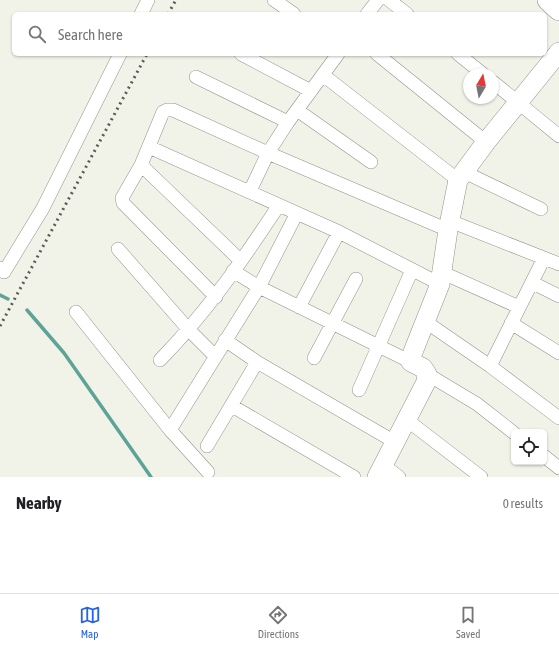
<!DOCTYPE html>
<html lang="en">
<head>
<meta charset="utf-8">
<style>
	:root { --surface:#fff; --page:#f2f2f2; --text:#202124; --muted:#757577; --line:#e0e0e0; --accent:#2563eb }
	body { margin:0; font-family:"Asap Condensed",sans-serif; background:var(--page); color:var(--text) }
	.controls { position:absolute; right:12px; bottom:12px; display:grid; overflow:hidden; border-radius:6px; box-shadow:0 1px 3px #0004 }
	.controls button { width:36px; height:36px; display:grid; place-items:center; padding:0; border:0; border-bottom:1px solid var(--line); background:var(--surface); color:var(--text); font:20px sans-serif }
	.compass { position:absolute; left:463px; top:68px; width:36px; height:36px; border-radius:50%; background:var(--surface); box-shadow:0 1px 3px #0004; rotate:10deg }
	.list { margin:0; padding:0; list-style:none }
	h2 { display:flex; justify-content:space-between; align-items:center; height:52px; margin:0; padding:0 16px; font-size:17px }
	h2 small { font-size:13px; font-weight:400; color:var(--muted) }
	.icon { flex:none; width:22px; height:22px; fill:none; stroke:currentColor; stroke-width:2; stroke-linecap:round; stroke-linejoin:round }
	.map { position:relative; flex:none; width:559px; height:477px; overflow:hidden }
	.search { position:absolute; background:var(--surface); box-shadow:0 1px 3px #0004; left:12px; right:12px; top:12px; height:44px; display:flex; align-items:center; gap:10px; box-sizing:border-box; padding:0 14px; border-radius:6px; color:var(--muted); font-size:15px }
	.sheet { height:116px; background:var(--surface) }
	nav { display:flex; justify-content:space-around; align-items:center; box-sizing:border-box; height:56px; border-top:1px solid var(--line); background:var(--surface); font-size:11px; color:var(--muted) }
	nav a { display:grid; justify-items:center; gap:2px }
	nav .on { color:var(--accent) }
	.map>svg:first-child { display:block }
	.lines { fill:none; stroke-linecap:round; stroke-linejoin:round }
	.stream { stroke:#5da396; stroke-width:3.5 }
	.street-casing { stroke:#91938a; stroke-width:14 }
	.secondary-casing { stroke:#91938a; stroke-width:20 }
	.primary-casing { stroke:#91938a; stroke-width:22 }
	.street { stroke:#fff; stroke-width:13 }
	.secondary { stroke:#fff; stroke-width:19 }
	.primary { stroke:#fff; stroke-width:21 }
	.rail { stroke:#5a5b56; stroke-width:3; stroke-dasharray:2 4; stroke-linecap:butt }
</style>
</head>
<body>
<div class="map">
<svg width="559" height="477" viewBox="0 0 559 477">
	<rect width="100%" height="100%" fill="#f1f3e9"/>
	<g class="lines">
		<!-- stream -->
		<path class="stream" d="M 0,295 L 8,299
			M 27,310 L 64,353 L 151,477"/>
		<!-- street casing -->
		<g class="street-casing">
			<path id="street" d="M 274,0 L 294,14
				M 389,0 L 407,14
				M 141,14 L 148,0
				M 367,14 L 378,0
				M 241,54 L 311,91
				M 377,54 L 486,142
				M 458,54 L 483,74
				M 323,75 L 458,180
				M 196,77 L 288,122
				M 493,82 L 559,136
				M 297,110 L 371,162
				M 149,147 L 339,232 L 440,284
				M 141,165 L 241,261
				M 464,172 L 541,209
				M 250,191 L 268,153 L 288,122 L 338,54
				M 450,221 L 559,264
				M 118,249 L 189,330 L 215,356
				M 0,268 L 4,272 L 43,208 L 120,54
				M 233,271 L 259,287 L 411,362
				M 441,272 L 519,307
				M 533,283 L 559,296
				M 216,297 L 123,203 L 122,198 L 141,165 L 163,112 L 167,110 L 173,110 L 268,153 L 448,230
				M 299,307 L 339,232
				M 76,312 L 170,430 L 208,472
				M 426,322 L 490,366 L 559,418
				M 511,323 L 559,353
				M 225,340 L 257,362 L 395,442
				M 314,358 L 356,279
				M 160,360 C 207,312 242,261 279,205
				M 490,366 L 544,258
				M 427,374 L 477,404 L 514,433
				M 359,390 L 412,270
				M 232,406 L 354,477
				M 407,420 L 481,477
				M 170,430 L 259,287 L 297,213
				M 207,446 L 257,362
				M 544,456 L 559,468
				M 383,465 L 399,477"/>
		</g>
		<!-- secondary casing -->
		<g class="secondary-casing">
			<path id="secondary" d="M 377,477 L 426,382 L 427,374 L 423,368 L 411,362 L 411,357 L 440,284 L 448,230 L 458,180 L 486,142 L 559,52"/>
		</g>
		<!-- primary casing -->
		<g class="primary-casing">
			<path id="primary" d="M 548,0 L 559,10"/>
		</g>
		<!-- street -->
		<use href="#street" class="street"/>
		<!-- secondary -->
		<use href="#secondary" class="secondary"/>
		<!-- primary -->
		<use href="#primary" class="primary"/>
		<!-- rail -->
		<path class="rail" d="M 168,14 L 176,0
			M 0,326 L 147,54"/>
	</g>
</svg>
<div class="controls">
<button><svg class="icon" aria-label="locate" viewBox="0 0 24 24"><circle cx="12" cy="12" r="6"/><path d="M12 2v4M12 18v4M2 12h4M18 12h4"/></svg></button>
</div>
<svg class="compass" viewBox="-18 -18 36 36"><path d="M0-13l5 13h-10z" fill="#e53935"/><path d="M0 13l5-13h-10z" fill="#757577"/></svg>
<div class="search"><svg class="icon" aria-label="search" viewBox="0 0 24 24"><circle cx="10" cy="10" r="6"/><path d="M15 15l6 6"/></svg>Search here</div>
</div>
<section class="sheet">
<h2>Nearby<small>0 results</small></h2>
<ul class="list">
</ul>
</section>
<nav>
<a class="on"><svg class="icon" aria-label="map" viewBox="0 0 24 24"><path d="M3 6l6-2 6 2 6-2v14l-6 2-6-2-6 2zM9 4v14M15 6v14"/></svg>Map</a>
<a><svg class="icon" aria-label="directions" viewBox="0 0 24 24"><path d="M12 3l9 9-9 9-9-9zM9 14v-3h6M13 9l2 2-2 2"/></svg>Directions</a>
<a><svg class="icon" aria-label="saved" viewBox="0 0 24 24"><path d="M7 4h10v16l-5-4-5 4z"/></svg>Saved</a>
</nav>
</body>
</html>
